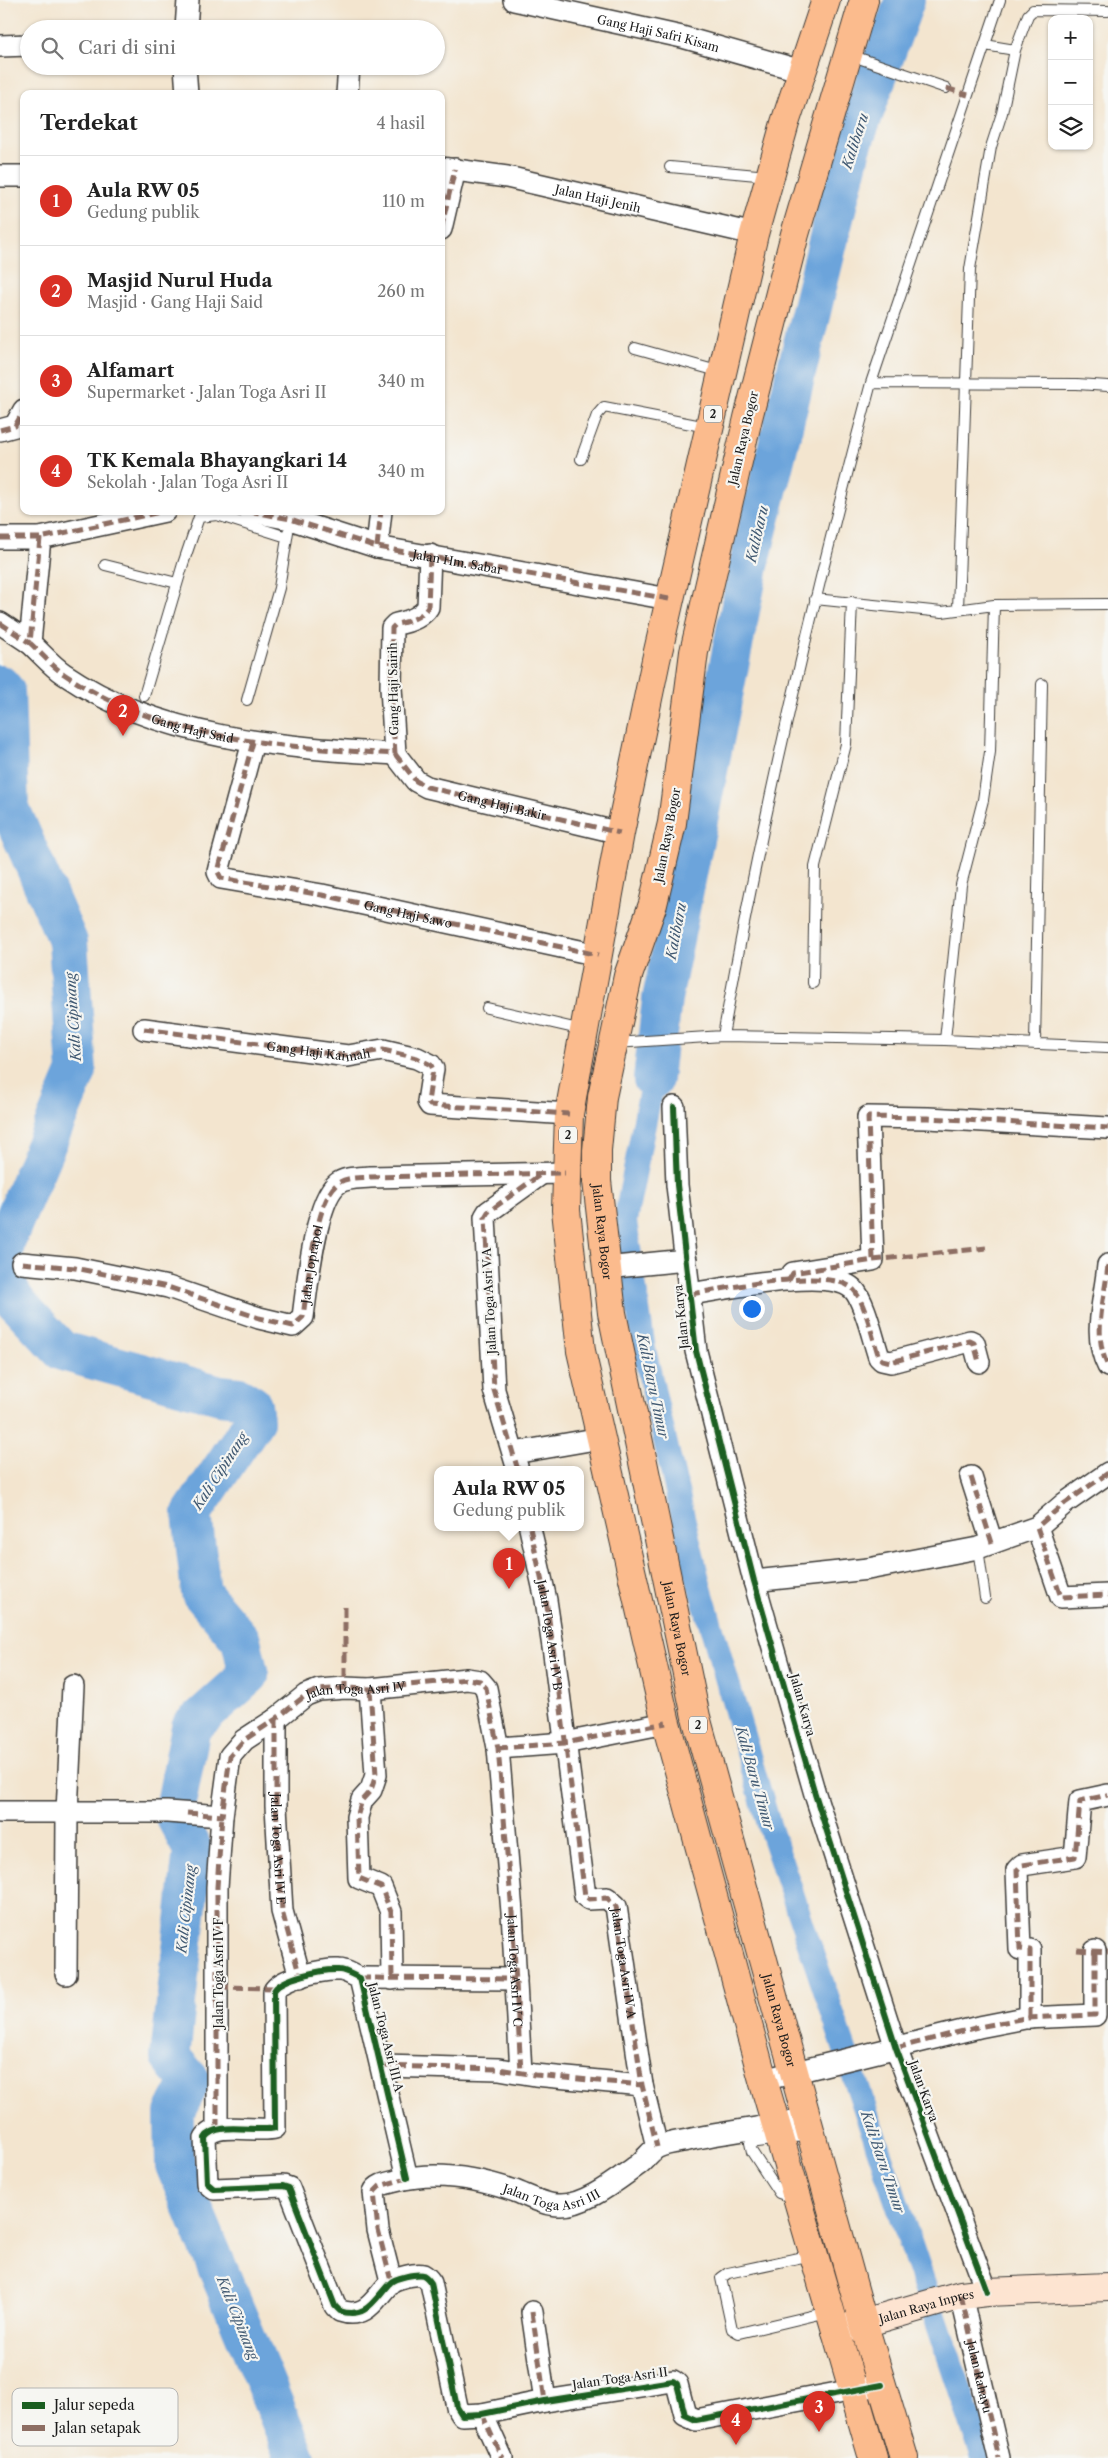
<!DOCTYPE html>
<html lang="id">
<head>
<meta charset="utf-8">
<style>
	:root { --surface:#fff; --page:#f6f6f6; --text:#222; --muted:#767676; --line:#e0e0e0; --accent:#d93025 }
	body { margin:0; font-family:"Libre Caslon Text",serif; background:var(--page); color:var(--text) }
	.controls { position:absolute; right:15px; top:15px; display:grid; overflow:hidden; border-radius:10px; box-shadow:0 1px 4px #0004 }
	.controls button { width:45px; height:45px; display:grid; place-items:center; padding:0; border:0; border-bottom:1px solid var(--line); background:var(--surface); color:var(--text); font:25px sans-serif }
	.you { position:absolute; left:751px; top:1308px; width:18px; height:18px; margin:-12px; border:4px solid #fff; border-radius:50%; background:#1a73e8; box-shadow:0 0 0 8px #1a73e833 }
	.badge { display:grid; place-items:center; width:32px; height:32px; border-radius:50%; background:var(--accent); color:#fff; font-size:16px; font-weight:700 }
	.pin { position:absolute; translate:-50% -41px; filter:drop-shadow(0 1px 2px #0008) }
	.pin::after { content:''; position:absolute; top:26px; width:18px; height:15px; background:inherit; clip-path:polygon(0 0,100% 0,50% 100%) }
	.popup { position:absolute; left:434px; top:1466px; width:150px; height:65px; box-sizing:border-box; display:grid; place-content:center; border-radius:10px; background:var(--surface); filter:drop-shadow(0 1px 4px #0005); font-size:16px; white-space:nowrap; color:var(--muted) }
	.popup b { font-size:19px; color:var(--text) }
	.popup::after { content:''; position:absolute; left:50%; top:100%; margin-left:-10px; border:10px solid transparent; border-top-color:var(--surface) }
	.list { margin:0; padding:0; list-style:none }
	h2 { display:flex; justify-content:space-between; align-items:center; height:65px; margin:0; padding:0 20px; font-size:21px }
	h2 small { font-size:16px; font-weight:400; color:var(--muted) }
	.list li { display:grid; grid-template-columns:32px 1fr auto; gap:15px; align-items:center; box-sizing:border-box; height:90px; padding:0 20px; border-top:1px solid var(--line) }
	.list b { display:block; font-size:19px; white-space:nowrap }
	.list p { margin:0; font-size:16px; white-space:nowrap; color:var(--muted) }
	.list em { font-size:16px; font-style:normal; color:var(--muted) }
	.icon { flex:none; width:28px; height:28px; fill:none; stroke:currentColor; stroke-width:2; stroke-linecap:round; stroke-linejoin:round }
	.map { position:relative; flex:none; width:1108px; height:2458px; overflow:hidden }
	.search { position:absolute; background:var(--surface); box-shadow:0 1px 4px #0004; left:20px; top:20px; width:425px; height:55px; display:flex; align-items:center; gap:12px; box-sizing:border-box; padding:0 18px; border-radius:28px; color:var(--muted); font-size:19px }
	.panel { position:absolute; background:var(--surface); box-shadow:0 1px 4px #0004; left:20px; top:90px; width:425px; height:425px; border-radius:10px }
	.map>svg:first-child { display:block }
	.lines { fill:none; stroke-linecap:round; stroke-linejoin:round }
	.canal { stroke:#6ca4db; stroke-width:24 }
	.river { stroke:#6ca4db; stroke-width:40 }
	.lane-casing { stroke:#3c3a37; stroke-width:12 }
	.street-casing { stroke:#3c3a37; stroke-width:24 }
	.secondary-casing { stroke:#3c3a37; stroke-width:30 }
	.highway-casing { stroke:#3c3a37; stroke-width:30 }
	.lane { stroke:#fff; stroke-width:10 }
	.street { stroke:#fff; stroke-width:21 }
	.secondary { stroke:#fde4d1; stroke-width:28 }
	.highway { stroke:#fbbb8d; stroke-width:28 }
	.quiet { stroke:#8d6e63; stroke-width:5; stroke-dasharray:10 5; stroke-linecap:butt }
	.cycleway-casing { stroke:#f6f6f2; stroke-width:9 }
	.cycleway { stroke:#1b5e20; stroke-width:6 }
	.labels { text-anchor:middle; dominant-baseline:central; stroke-width:4.5; stroke-linejoin:round; paint-order:stroke }
	.shield { fill:#f6f6f2; stroke:#5d5d5c; stroke-width:1 }
	.shield-label { font-size:11px; font-weight:bold; fill:#1c1c1c }
	.street-label { font-size:12px; fill:#1c1c1c; stroke:#f6f6f2 }
	.water-label { font-size:14px; font-style:italic; fill:#405972; stroke:#f6f6f2 }
	.key { fill:#f6f6f2; stroke:#b5b5b2; stroke-width:1 }
	.key-label { font-size:14px; fill:#1c1c1c }
</style>
</head>
<body>
<div class="map">
<svg width="1108" height="2458" viewBox="0 0 1108 2458">
	<rect width="100%" height="100%" fill="#f6f6f2"/>
	<filter id="ink" filterUnits="userSpaceOnUse"><feTurbulence type="fractalNoise" baseFrequency=".02" numOctaves="2"/><feDisplacementMap in="SourceGraphic" scale="10" xChannelSelector="R" yChannelSelector="G"/><feConvolveMatrix kernelMatrix="1 2 1 2 8 2 1 2 1" color-interpolation-filters="sRGB"/></filter>
	<filter id="wash" filterUnits="userSpaceOnUse"><feTurbulence type="fractalNoise" baseFrequency=".0096" numOctaves="4" result="noise"/><feDisplacementMap in="SourceGraphic" scale="20" xChannelSelector="R" yChannelSelector="G"/><feGaussianBlur stdDeviation="1.12" result="paint"/><feColorMatrix in="noise" values="0 0 0 0 0 0 0 0 0 0 0 0 0 0 0 0 0 1.4 0 .05"/><feComposite in="paint" operator="in"/></filter>
	<g filter="url(#wash)">
		<rect width="100%" height="100%" fill="#f3e5cf"/>
		<g class="lines">
			<!-- canal -->
			<path class="canal" d="M 653,1079 L 625,1221 L 644,1349 L 670,1462 L 699,1584 L 770,1828 L 983,2458"/>
			<!-- river -->
			<path class="river" d="M 0,685 L 5,691 L 9,806 L 68,942 L 77,1071 L 5,1242 L 2,1268 L 10,1292 L 16,1302 L 62,1351 L 220,1395 L 239,1397 L 252,1405 L 254,1421 L 192,1513 L 201,1593 L 241,1640 L 249,1675 L 191,1727 L 174,1814 L 193,1850 L 170,2057 L 191,2081 L 174,2113 L 175,2165 L 296,2458
				M 653,1079 L 662,999 L 750,561 L 851,148 L 905,0"/>
		</g>
	</g>
	<g filter="url(#ink)">
		<g class="lines">
			<!-- lane casing -->
			<g class="lane-casing">
				<path id="lane" d="M 1015,50 L 1028,15 L 1033,10 L 1108,11
					M 850,55 L 946,88
					M 670,167 L 768,176
					M 635,348 L 721,372
					M 871,383 L 1000,0
					M 581,459 L 597,415 L 604,407 L 707,427
					M 105,565 L 177,583
					M 815,599 L 942,612 L 994,605 L 1108,604
					M 958,609 L 970,269 L 991,147 L 1002,113 L 1015,50 L 985,45
					M 144,696 L 183,564 L 199,517 L 217,515 L 287,537
					M 247,700 L 279,588 L 288,532
					M 813,983 L 815,867 L 846,744 L 852,602
					M 487,1008 L 583,1030
					M 723,1036 C 762,816 813,599 871,383 L 1077,384 L 1108,386
					M 945,1040 L 961,885 L 983,800 L 990,752 L 994,605
					M 615,1043 L 723,1036 L 945,1040 L 1108,1047
					M 1035,1044 L 1042,684
					M 978,1548 L 985,1598
					M 794,2192 L 785,2195 L 779,2193 L 752,2152 L 750,2143 L 810,2135
					M 812,2255 L 728,2273 L 721,2278 L 732,2329 L 739,2333 L 828,2312"/>
			</g>
			<!-- street casing -->
			<g class="street-casing">
				<g id="street">
					<path id="s1" d="M 514,0 L 682,37 L 802,71"/>
					<path d="M 186,29 L 188,0"/>
					<path d="M 0,46 L 29,45"/>
					<path d="M 185,66 L 187,94"/>
					<path d="M 347,94 L 349,66"/>
					<path id="s2" d="M 441,168 L 507,177 L 754,234"/>
					<path d="M 0,176 L 24,176"/>
					<path d="M 441,229 L 455,169"/>
					<path d="M 0,430 L 15,426 L 24,410"/>
					<path d="M 249,511 L 290,519 L 377,547 L 669,599"/>
					<path d="M 0,538 L 40,538 L 165,511"/>
					<path id="s3" d="M 40,538 L 30,643 C 41,653 52,666 64,674 C 161,740 281,747 395,754"/>
					<path d="M 377,547 L 381,511"/>
					<path d="M 0,623 L 30,643"/>
					<path id="s4" d="M 253,742 L 220,864 L 218,872 L 221,878 L 322,895 L 598,955"/>
					<path d="M 395,754 L 416,781 L 427,787 L 620,833"/>
					<path d="M 395,754 L 391,687 L 392,628 L 396,624 C 408,622 421,618 428,607 L 430,555"/>
					<path id="s5" d="M 144,1029 L 348,1056 L 383,1050 L 417,1058 L 431,1065 L 433,1069 L 428,1102 L 430,1105 L 569,1114"/>
					<path d="M 674,1107 L 677,1185 L 696,1351 L 754,1581 L 815,1794 L 896,2048 L 987,2292"/>
					<path d="M 22,1263 L 75,1268 L 168,1287 L 259,1318 L 293,1326 L 303,1317 C 307,1288 315,1202 337,1184 C 345,1177 360,1178 370,1177 L 565,1173"/>
					<path d="M 1108,1265 C 1105,1299 1092,1335 1108,1366"/>
					<path d="M 605,1268 L 686,1260"/>
					<path d="M 789,1280 L 793,1273 L 873,1260 L 868,1117 L 928,1118 L 1108,1128"/>
					<path d="M 691,1294 C 724,1289 829,1266 853,1289 C 865,1301 873,1340 879,1357 L 882,1360 L 891,1362 L 970,1341 L 974,1343 L 979,1362"/>
					<path d="M 514,1453 L 601,1438"/>
					<path d="M 518,1470 L 494,1390 L 485,1217 L 488,1212 L 541,1174"/>
					<path d="M 971,1477 L 992,1543"/>
					<path d="M 1037,1527 L 1061,1597 L 1108,1595"/>
					<path d="M 530,1528 L 546,1600 L 554,1654 L 585,1896 L 589,1899 L 607,1898 L 616,1906 L 642,2085 L 657,2147"/>
					<path d="M 754,1581 L 868,1569 L 978,1548 L 1037,1527 L 1065,1503 L 1108,1473"/>
					<path d="M 370,1689 L 376,1775 L 371,1790 L 362,1800 L 357,1817 L 359,1878 L 381,1887 L 391,1912 L 392,1979"/>
					<path id="s6" d="M 276,1719 L 276,1806 L 282,1911 L 300,1977"/>
					<path d="M 498,1748 L 565,1743 L 666,1723"/>
					<path id="s7" d="M 0,1812 L 167,1812 L 222,1816 L 230,1756 L 244,1740 L 276,1719 L 306,1695 L 319,1690 L 345,1688 L 370,1689 L 467,1679 L 480,1681 L 486,1688 L 498,1748 L 512,1912 L 521,2072"/>
					<path d="M 66,1974 L 67,1812 L 73,1686"/>
					<path d="M 360,1978 L 516,1979"/>
					<path d="M 1030,2018 L 1030,1950 L 1020,1949 L 1017,1870 L 1022,1865 L 1075,1857 L 1080,1801 L 1108,1795"/>
					<path d="M 382,2066 L 499,2069 L 535,2075 L 642,2085"/>
					<path d="M 763,2080 L 979,2027 L 1025,2018 L 1095,2015 L 1095,1951"/>
					<path d="M 217,2129 L 217,1887 L 222,1816"/>
					<path d="M 407,2178 L 360,1978 C 354,1976 346,1970 339,1970 C 324,1969 280,1978 274,1991 L 275,2128 C 257,2133 216,2120 205,2138 L 207,2183 L 214,2189 L 283,2186 L 289,2188 L 335,2306 L 340,2311 C 367,2320 375,2298 390,2283 C 394,2278 417,2273 423,2275 C 427,2277 429,2280 431,2283 L 457,2407 L 462,2415 L 482,2414 L 545,2401 L 673,2381 L 677,2384 L 685,2415 L 696,2420 L 869,2387"/>
					<path id="s8" d="M 391,2281 L 378,2230 L 374,2192 C 377,2184 389,2183 396,2181 C 436,2170 477,2178 515,2191 C 528,2196 545,2205 558,2205 C 584,2207 618,2179 638,2165 C 645,2160 651,2150 658,2147 C 667,2143 678,2142 688,2140 C 727,2131 767,2128 807,2119"/>
					<path d="M 961,2295 L 999,2458"/>
					<path d="M 532,2312 L 545,2401"/>
					<path d="M 482,2414 L 502,2458"/>
				</g>
			</g>
			<!-- secondary casing -->
			<g class="secondary-casing">
				<g id="secondary">
					<path id="s9" d="M 836,2331 L 961,2295 L 987,2292 L 1108,2287"/>
				</g>
			</g>
			<!-- highway casing -->
			<g class="highway-casing">
				<g id="highway">
					<path d="M 826,0 L 785,123 L 754,234 L 656,660 L 620,833 L 569,1114 L 566,1210 L 581,1351 L 666,1723 L 763,2080 L 873,2458"/>
					<path id="s10" d="M 864,0 L 795,234 L 748,418 L 694,652 L 672,823 L 653,904 L 628,976 L 602,1097 L 597,1150 L 597,1181 L 612,1313 L 696,1717 L 863,2322 L 904,2458"/>
				</g>
			</g>
			<!-- lane -->
			<use href="#lane" class="lane"/>
			<!-- street -->
			<use href="#street" class="street"/>
			<!-- secondary -->
			<use href="#secondary" class="secondary"/>
			<!-- highway -->
			<use href="#highway" class="highway"/>
			<!-- quiet -->
			<g class="quiet">
				<path d="M 946,88 L 968,95"/>
				<path d="M 441,229 L 455,169"/>
				<path d="M 0,430 L 15,426 L 24,410"/>
				<path id="s11" d="M 249,511 L 290,519 L 377,547 L 669,599"/>
				<path d="M 0,538 L 40,538 L 165,511"/>
				<path d="M 40,538 L 30,643 C 41,653 52,666 64,674 C 161,740 281,747 395,754"/>
				<path d="M 377,547 L 381,511"/>
				<path d="M 0,623 L 30,643"/>
				<path d="M 253,742 L 220,864 L 218,872 L 221,878 L 322,895 L 598,955"/>
				<path id="s12" d="M 395,754 L 416,781 L 427,787 L 620,833"/>
				<path d="M 395,754 L 391,687 L 392,628 L 396,624 C 408,622 421,618 428,607 L 430,555"/>
				<path d="M 144,1029 L 348,1056 L 383,1050 L 417,1058 L 431,1065 L 433,1069 L 428,1102 L 430,1105 L 569,1114"/>
				<path d="M 873,1260 L 986,1248"/>
				<path id="s13" d="M 22,1263 L 75,1268 L 168,1287 L 259,1318 L 293,1326 L 303,1317 C 307,1288 315,1202 337,1184 C 345,1177 360,1178 370,1177 L 565,1173"/>
				<path d="M 1108,1265 C 1105,1299 1092,1335 1108,1366"/>
				<path d="M 789,1280 L 793,1273 L 873,1260 L 868,1117 L 928,1118 L 1108,1128"/>
				<path d="M 691,1294 C 724,1289 829,1266 853,1289 C 865,1301 873,1340 879,1357 L 882,1360 L 891,1362 L 970,1341 L 974,1343 L 979,1362"/>
				<path d="M 518,1470 L 494,1390 L 485,1217 L 488,1212 L 541,1174"/>
				<path d="M 1108,1473 L 1065,1503 L 1037,1527 L 1061,1597 L 1108,1595"/>
				<path d="M 971,1477 L 992,1543"/>
				<path id="s14" d="M 530,1528 L 546,1600 L 554,1654 L 585,1896 L 589,1899 L 607,1898 L 616,1906 L 642,2085 L 657,2147"/>
				<path d="M 345,1607 L 345,1688"/>
				<path d="M 370,1689 L 376,1775 L 371,1790 L 362,1800 L 357,1817 L 359,1878 L 381,1887 L 391,1912 L 392,1979"/>
				<path d="M 276,1719 L 276,1806 L 282,1911 L 300,1977"/>
				<path d="M 498,1748 L 565,1743 L 666,1723"/>
				<path d="M 187,1813 L 222,1816 L 230,1756 L 244,1740 L 276,1719 L 306,1695 L 319,1690 L 345,1688 L 370,1689 L 467,1679 L 480,1681 L 486,1688 L 498,1748 L 512,1912 L 521,2072"/>
				<path d="M 1077,1950 L 1108,1952"/>
				<path d="M 360,1978 L 516,1979"/>
				<path d="M 219,1987 L 275,1988"/>
				<path d="M 1030,2018 L 1030,1950 L 1020,1949 L 1017,1870 L 1022,1865 L 1075,1857 L 1080,1801 L 1108,1795"/>
				<path d="M 896,2048 L 979,2027 L 1025,2018 L 1095,2015 L 1095,1951"/>
				<path d="M 382,2066 L 499,2069 L 535,2075 L 642,2085"/>
				<path d="M 217,2129 L 217,1887 L 222,1816"/>
				<path d="M 391,2281 L 378,2230 L 374,2192 L 380,2186 L 407,2178 L 406,2174"/>
				<path id="s15" d="M 961,2295 L 999,2458"/>
				<path d="M 532,2312 L 545,2401"/>
				<path d="M 482,2414 L 502,2458"/>
			</g>
			<!-- cycleway casing -->
			<g class="cycleway-casing">
				<path id="cycleway" d="M 674,1107 L 677,1185 L 696,1351 L 754,1581 L 815,1794 L 896,2048 L 987,2292
					M 407,2178 L 360,1978 C 354,1976 346,1970 339,1970 C 324,1969 280,1978 274,1991 L 275,2128 C 257,2133 216,2120 205,2138 L 207,2183 L 214,2189 L 283,2186 L 289,2188 L 335,2306 L 340,2311 C 367,2320 375,2298 390,2283 C 394,2278 417,2273 423,2275 C 427,2277 429,2280 431,2283 L 457,2407 L 462,2415 L 482,2414 L 545,2401 L 673,2381 L 677,2384 L 685,2415 L 696,2420 L 882,2385"/>
			</g>
			<!-- cycleway -->
			<use href="#cycleway" class="cycleway"/>
		</g>
	</g>
	<g class="labels">
		<!-- shield labels -->
		<g class="shield">
			<rect x="704" y="405.5" width="18" height="17" rx="4"/>
			<rect x="559" y="1126.5" width="18" height="17" rx="4"/>
			<rect x="689" y="1716.5" width="18" height="17" rx="4"/>
		</g>
		<g class="shield-label">
			<text x="713" y="414">2</text>
			<text x="568" y="1135">2</text>
			<text x="698" y="1725">2</text>
		</g>
		<!-- street labels -->
		<g class="street-label">
			<text stroke="none"><textPath href="#s1" startOffset="148">Gang Haji Safri Kisam</textPath></text>
			<text stroke="none"><textPath href="#s2" startOffset="160">Jalan Haji Jenih</textPath></text>
			<text transform="translate(743 438) rotate(-77)">Jalan Raya Bogor</text>
			<text stroke="none"><textPath href="#s11" startOffset="215">Jalan Hm. Sabar</textPath></text>
			<text transform="translate(393 689) rotate(-91)">Gang Haji Sairih</text>
			<text stroke="none"><textPath href="#s3" startOffset="292">Gang Haji Said</textPath></text>
			<text stroke="none"><textPath href="#s12" startOffset="124">Gang Haji Bakir</textPath></text>
			<text transform="translate(667 835) rotate(-79)">Jalan Raya Bogor</text>
			<text stroke="none"><textPath href="#s4" startOffset="332">Gang Haji Sawo</textPath></text>
			<text stroke="none"><textPath href="#s5" startOffset="176">Gang Haji Kaimah</textPath></text>
			<text stroke="none"><textPath href="#s10" startOffset="1265">Jalan Raya Bogor</textPath></text>
			<text stroke="none"><textPath href="#s13" startOffset="346">Jalan Joprapol</textPath></text>
			<text transform="translate(489 1301) rotate(-93)">Jalan Toga Asri V A</text>
			<text transform="translate(681 1317) rotate(-96)">Jalan Karya</text>
			<text stroke="none"><textPath href="#s10" startOffset="1669">Jalan Raya Bogor</textPath></text>
			<text stroke="none"><textPath href="#s14" startOffset="109">Jalan Toga Asri IV B</textPath></text>
			<text stroke="none"><textPath href="#s7" startOffset="431">Jalan Toga Asri IV</textPath></text>
			<text transform="translate(803 1705) rotate(74)">Jalan Karya</text>
			<text stroke="none"><textPath href="#s6" startOffset="130">Jalan Toga Asri IV E</textPath></text>
			<text stroke="none"><textPath href="#s14" startOffset="465">Jalan Toga Asri IV A</textPath></text>
			<text stroke="none"><textPath href="#s7" startOffset="850">Jalan Toga Asri IV C</textPath></text>
			<text transform="translate(218 1973) rotate(-90)">Jalan Toga Asri IV F</text>
			<text stroke="none"><textPath href="#s10" startOffset="2074">Jalan Raya Bogor</textPath></text>
			<text transform="translate(386 2037) rotate(76)">Jalan Toga Asri III A</text>
			<text transform="translate(924 2091) rotate(70)">Jalan Karya</text>
			<text stroke="none"><textPath href="#s8" startOffset="276">Jalan Toga Asri III</textPath></text>
			<text stroke="none"><textPath href="#s9" startOffset="94">Jalan Raya Inpres</textPath></text>
			<text stroke="none"><textPath href="#s15" startOffset="84">Jalan Rahayu</textPath></text>
			<text transform="translate(620 2378) rotate(-8)">Jalan Toga Asri II</text>
		</g>
		<!-- water labels -->
		<g class="water-label">
			<text transform="translate(855 141) rotate(-72)">Kalibaru</text>
			<text transform="translate(757 534) rotate(-77)">Kalibaru</text>
			<text transform="translate(676 931) rotate(-79)">Kalibaru</text>
			<text transform="translate(73 1017) rotate(-94)">Kali Cipinang</text>
			<text transform="translate(653 1386) rotate(78)">Kali Baru Timur</text>
			<text transform="translate(220 1471) rotate(-57)">Kali Cipinang</text>
			<text transform="translate(755 1778) rotate(74)">Kali Baru Timur</text>
			<text transform="translate(186 1909) rotate(-84)">Kali Cipinang</text>
			<text transform="translate(883 2162) rotate(71)">Kali Baru Timur</text>
			<text transform="translate(238 2318) rotate(68)">Kali Cipinang</text>
		</g>
	</g>
	<!-- legend -->
	<rect x="12" y="2388" width="166" height="58" rx="8" class="key"/>
	<rect x="22" y="2402" width="23" height="7" fill="#1b5e20"/>
	<rect x="22" y="2425" width="23" height="6" fill="#8d6e63"/>
	<g class="key-label">
		<text x="54" y="2410">Jalur sepeda</text>
		<text x="54" y="2433">Jalan setapak</text>
	</g>
</svg>
<div class="controls">
<button>+</button>
<button>−</button>
<button><svg class="icon" aria-label="layers" viewBox="0 0 24 24"><path d="M12 4l9 5-9 5-9-5zM3 14l9 5 9-5"/></svg></button>
</div>
<div class="you"></div>
<div class="pin badge" style="left:509px;top:1589px">1</div>
<div class="popup"><b>Aula RW 05</b>Gedung publik</div>
<div class="pin badge" style="left:123px;top:736px">2</div>
<div class="pin badge" style="left:819px;top:2432px">3</div>
<div class="pin badge" style="left:736px;top:2445px">4</div>
<div class="search"><svg class="icon" aria-label="search" viewBox="0 0 24 24"><circle cx="10" cy="10" r="6"/><path d="M15 15l6 6"/></svg>Cari di sini</div>
<section class="panel">
<h2>Terdekat<small>4 hasil</small></h2>
<ul class="list">
<li><span class="badge">1</span><div><b>Aula RW 05</b><p>Gedung publik</p></div><em>110 m</em></li>
<li><span class="badge">2</span><div><b>Masjid Nurul Huda</b><p>Masjid · Gang Haji Said</p></div><em>260 m</em></li>
<li><span class="badge">3</span><div><b>Alfamart</b><p>Supermarket · Jalan Toga Asri II</p></div><em>340 m</em></li>
<li><span class="badge">4</span><div><b>TK Kemala Bhayangkari 14</b><p>Sekolah · Jalan Toga Asri II</p></div><em>340 m</em></li>
</ul>
</section>
</div>
</body>
</html>
